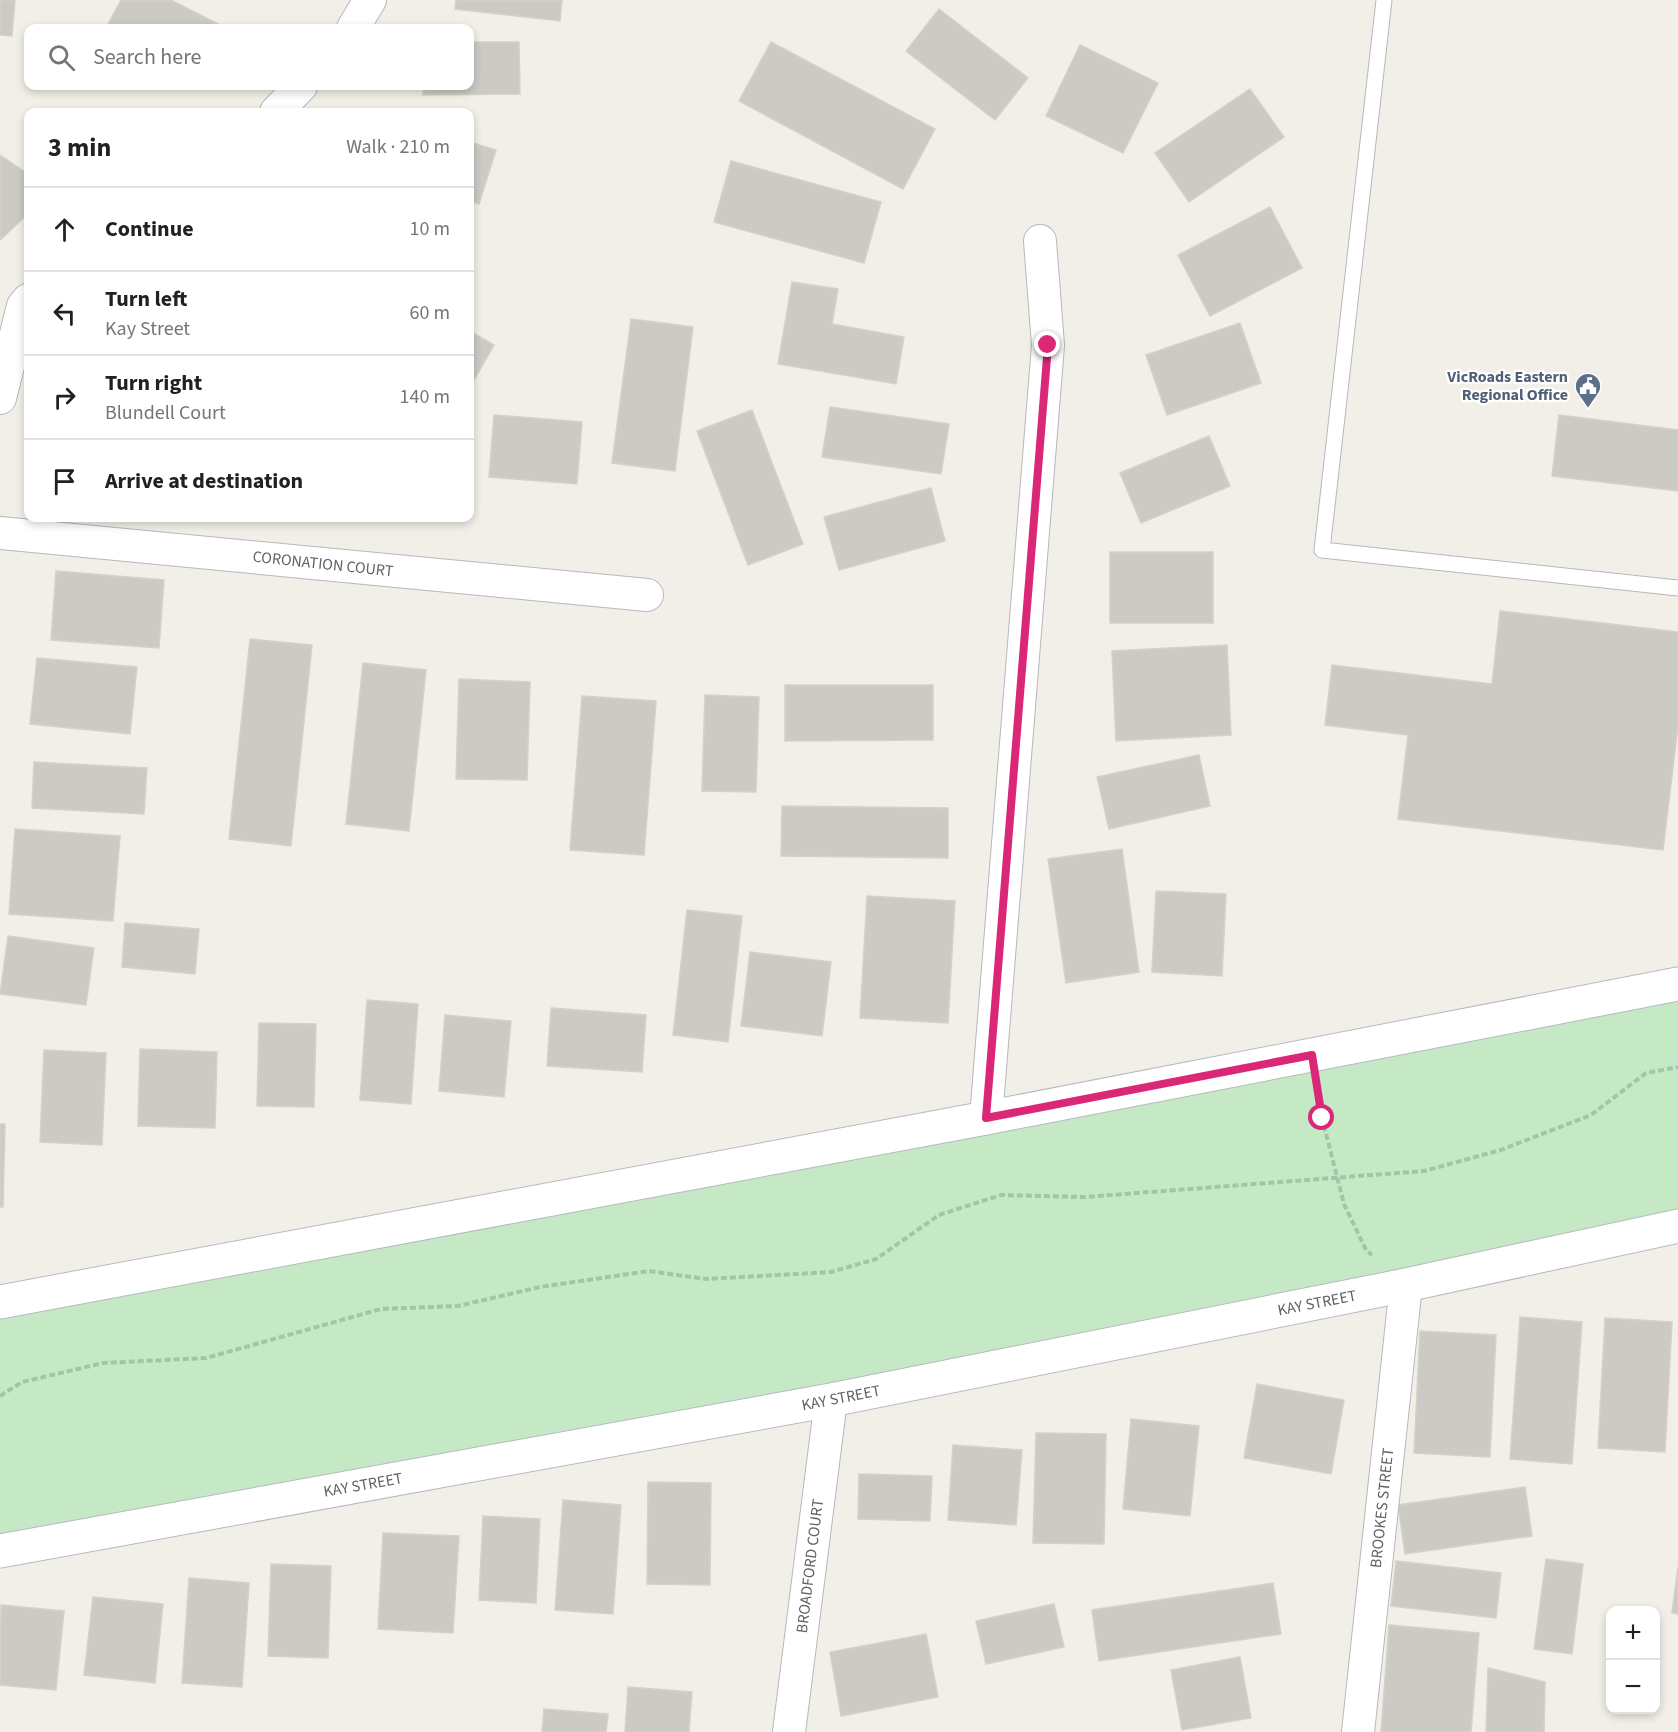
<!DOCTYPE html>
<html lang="en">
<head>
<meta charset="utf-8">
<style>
	:root { --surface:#fff; --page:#f6f6f6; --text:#202124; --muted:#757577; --line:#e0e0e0 }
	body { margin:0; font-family:"Source Sans 3",sans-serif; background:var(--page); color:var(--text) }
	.controls { position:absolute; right:18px; bottom:18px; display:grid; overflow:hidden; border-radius:12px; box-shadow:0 3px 9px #0003 }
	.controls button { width:54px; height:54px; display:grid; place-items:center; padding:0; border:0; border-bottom:2px solid var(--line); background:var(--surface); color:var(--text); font:30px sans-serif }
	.stop { position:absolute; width:18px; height:18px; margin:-14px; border:4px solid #db2777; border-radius:50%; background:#fff }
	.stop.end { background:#db2777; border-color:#fff; box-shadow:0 2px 6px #0008 }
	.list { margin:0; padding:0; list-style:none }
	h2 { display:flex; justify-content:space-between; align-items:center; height:78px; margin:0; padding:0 24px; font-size:26px }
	h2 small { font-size:20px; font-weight:400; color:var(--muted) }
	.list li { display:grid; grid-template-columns:39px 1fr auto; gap:18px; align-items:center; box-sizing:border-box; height:84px; padding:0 24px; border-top:2px solid var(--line) }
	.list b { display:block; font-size:22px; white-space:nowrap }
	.list p { margin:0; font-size:20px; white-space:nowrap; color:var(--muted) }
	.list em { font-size:20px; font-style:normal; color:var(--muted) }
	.icon { flex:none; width:33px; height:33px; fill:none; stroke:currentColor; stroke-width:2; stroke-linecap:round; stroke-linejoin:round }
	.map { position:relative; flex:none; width:1678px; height:1732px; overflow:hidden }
	.search { position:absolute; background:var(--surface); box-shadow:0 3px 9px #0003; left:24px; top:24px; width:450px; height:66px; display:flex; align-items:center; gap:15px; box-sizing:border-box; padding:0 21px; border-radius:12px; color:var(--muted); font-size:22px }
	.panel { position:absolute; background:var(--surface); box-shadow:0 3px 9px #0003; left:24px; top:108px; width:450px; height:414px; border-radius:12px }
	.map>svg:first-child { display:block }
	.green { fill:#c5e8c5 }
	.building { fill:#cccac5; stroke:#d6d1c6; stroke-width:1.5 }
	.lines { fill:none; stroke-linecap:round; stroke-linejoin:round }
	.lane-casing { stroke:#b5b8bc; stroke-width:17 }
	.street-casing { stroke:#b5b8bc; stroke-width:34 }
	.secondary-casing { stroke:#b6babf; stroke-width:35 }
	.path { stroke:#9cc7a9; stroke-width:4; stroke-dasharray:6 3; stroke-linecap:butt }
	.lane { stroke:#fff; stroke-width:15 }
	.street { stroke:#fff; stroke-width:32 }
	.secondary { stroke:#fff; stroke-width:33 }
	.route { stroke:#db2777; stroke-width:8 }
	.labels { text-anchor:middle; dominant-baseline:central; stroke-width:4.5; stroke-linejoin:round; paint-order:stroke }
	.service-label { font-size:16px; font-weight:bold; fill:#4e5e75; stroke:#fff; text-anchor:end }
	.street-label { font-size:16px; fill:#5f6368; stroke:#fff }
</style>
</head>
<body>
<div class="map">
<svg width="1678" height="1732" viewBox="0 0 1678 1732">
	<rect width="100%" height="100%" fill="#f1efe8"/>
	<!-- green -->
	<path class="green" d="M 1678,983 L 1678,1226 L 0,1551 L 0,1302 Z"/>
	<!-- building -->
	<path class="building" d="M 0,0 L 15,0 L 12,36 L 0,35 Z
		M 121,0 L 171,0 L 226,28 L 106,28 Z
		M 456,0 L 562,0 L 560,21 L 455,9 Z
		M 939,9 L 1028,78 L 995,120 L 906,51 Z
		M 470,42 L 519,42 L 520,94 L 423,95 L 423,86 L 470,86 Z
		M 771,42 L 935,129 L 903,189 L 739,101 Z
		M 1080,45 L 1158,83 L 1123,153 L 1046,116 Z
		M 1250,89 L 1284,137 L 1189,202 L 1155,153 Z
		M 470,142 L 496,150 L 479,204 L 470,201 Z
		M 0,155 L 28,174 L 28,214 L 0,240 Z
		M 731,161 L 881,202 L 864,263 L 714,222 Z
		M 1270,207 L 1302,268 L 1210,316 L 1178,255 Z
		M 792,282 L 838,289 L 832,324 L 904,337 L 896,384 L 778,364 Z
		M 631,319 L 693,327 L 675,471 L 612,463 Z
		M 1240,323 L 1261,383 L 1167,415 L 1146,355 Z
		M 470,331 L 494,345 L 470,387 Z
		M 830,407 L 949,424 L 941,474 L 822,457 Z
		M 752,410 L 803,544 L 748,565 L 697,431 Z
		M 494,415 L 582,422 L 577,484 L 489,477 Z
		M 1559,415 L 1678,430 L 1678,491 L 1552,476 Z
		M 1209,436 L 1230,486 L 1141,523 L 1120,473 Z
		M 931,488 L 945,541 L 839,570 L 824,517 Z
		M 1110,552 L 1213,552 L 1213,623 L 1110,623 Z
		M 56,571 L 164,580 L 159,648 L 51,640 Z
		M 1500,611 L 1678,632 L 1678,726 L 1663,850 L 1398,819 L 1408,735 L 1325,725 L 1332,665 L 1492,684 Z
		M 250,639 L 312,645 L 291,846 L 229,839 Z
		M 1227,645 L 1231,735 L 1116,741 L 1112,651 Z
		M 37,658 L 137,667 L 130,734 L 30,724 Z
		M 363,663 L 426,670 L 409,831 L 346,824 Z
		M 459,679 L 530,682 L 527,780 L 456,779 Z
		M 785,685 L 933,685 L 933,740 L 785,741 Z
		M 705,695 L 759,697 L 756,792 L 702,791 Z
		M 582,696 L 656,701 L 644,855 L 570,850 Z
		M 1199,755 L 1210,806 L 1109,829 L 1097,777 Z
		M 34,762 L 147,768 L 144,814 L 32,808 Z
		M 782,806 L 948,808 L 948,858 L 781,856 Z
		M 15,829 L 120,836 L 113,921 L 9,914 Z
		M 1122,849 L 1139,972 L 1066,983 L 1048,859 Z
		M 1156,891 L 1226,894 L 1222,976 L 1152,972 Z
		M 867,896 L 955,901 L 948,1023 L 860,1018 Z
		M 687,910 L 742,916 L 728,1042 L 673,1035 Z
		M 125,923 L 199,929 L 195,974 L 122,967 Z
		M 8,936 L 94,948 L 86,1005 L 0,994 Z
		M 750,952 L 831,962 L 822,1036 L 741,1026 Z
		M 367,1000 L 418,1004 L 411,1104 L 360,1100 Z
		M 551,1008 L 646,1015 L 642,1072 L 547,1066 Z
		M 445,1015 L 511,1021 L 504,1097 L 439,1091 Z
		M 259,1023 L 316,1024 L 314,1107 L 257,1106 Z
		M 140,1049 L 217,1052 L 215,1128 L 138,1126 Z
		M 44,1050 L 106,1053 L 102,1145 L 40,1142 Z
		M 0,1124 L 5,1124 L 3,1207 L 0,1207 Z
		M 1520,1317 L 1582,1322 L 1572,1464 L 1510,1459 Z
		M 1605,1318 L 1672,1322 L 1665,1452 L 1598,1448 Z
		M 1420,1331 L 1496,1335 L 1490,1457 L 1414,1453 Z
		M 1257,1384 L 1344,1400 L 1331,1474 L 1244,1458 Z
		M 1131,1419 L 1199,1426 L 1190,1516 L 1123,1509 Z
		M 1036,1433 L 1106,1434 L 1104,1544 L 1033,1543 Z
		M 953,1445 L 1022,1450 L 1016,1525 L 948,1520 Z
		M 859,1474 L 932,1476 L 930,1521 L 858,1519 Z
		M 648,1482 L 711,1483 L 710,1585 L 647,1584 Z
		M 1525,1487 L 1532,1536 L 1405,1554 L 1398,1505 Z
		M 563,1500 L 621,1505 L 613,1614 L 555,1610 Z
		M 483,1516 L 540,1519 L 536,1603 L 479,1600 Z
		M 383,1533 L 459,1536 L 453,1633 L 378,1629 Z
		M 1546,1559 L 1583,1564 L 1572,1654 L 1534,1649 Z
		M 1396,1561 L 1501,1573 L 1496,1618 L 1391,1606 Z
		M 271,1564 L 331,1566 L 328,1658 L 268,1656 Z
		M 1678,1567 L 1678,1614 L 1672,1613 Z
		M 189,1578 L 249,1583 L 242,1687 L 182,1683 Z
		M 1273,1583 L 1281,1634 L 1099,1661 L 1092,1610 Z
		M 93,1597 L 163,1604 L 155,1683 L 84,1675 Z
		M 1054,1604 L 1064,1647 L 986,1664 L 976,1621 Z
		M 1,1605 L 64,1611 L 56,1690 L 0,1685 Z
		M 1389,1625 L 1479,1633 L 1471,1732 L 1381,1732 Z
		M 926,1634 L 938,1697 L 841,1716 L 830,1652 Z
		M 1240,1657 L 1251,1718 L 1182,1730 L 1171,1670 Z
		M 1488,1668 L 1545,1682 L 1544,1732 L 1486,1732 Z
		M 628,1687 L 692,1692 L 689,1732 L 625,1732 Z
		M 544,1709 L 608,1714 L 606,1732 L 542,1732 Z"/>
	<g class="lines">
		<!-- lane casing -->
		<g class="lane-casing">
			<path id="lane" d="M 1384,0 L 1322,550 L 1678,588"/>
		</g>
		<!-- street casing -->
		<g class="street-casing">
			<path id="street" d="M 353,28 L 370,0
				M 276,112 L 301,86
				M 0,398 L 23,306 L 28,300
				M 0,533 L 647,595
				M 986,1118 L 1048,345 L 1040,241
				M 789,1732 L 831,1400
				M 1358,1732 L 1406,1285"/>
		</g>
		<!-- secondary casing -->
		<g class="secondary-casing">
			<path id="secondary" d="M 0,1302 L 986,1118 L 1678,984
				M 0,1551 L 831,1400 L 1406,1285 L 1678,1226"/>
		</g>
		<!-- path -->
		<path class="path" d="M 1317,1090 L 1322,1118 L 1344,1204 L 1366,1250 L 1372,1255
			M 0,1396 L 22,1382 L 103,1363 L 206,1358 L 381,1309 L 458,1306 L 540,1287 L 649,1271 L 706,1279 L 831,1272 L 876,1259 L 939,1215 L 1001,1195 L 1085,1197 L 1424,1171 L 1501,1150 L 1591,1115 L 1646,1073 L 1678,1067"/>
		<!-- lane -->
		<use href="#lane" class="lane"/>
		<!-- street -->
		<use href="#street" class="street"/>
		<!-- secondary -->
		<use href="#secondary" class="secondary"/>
	</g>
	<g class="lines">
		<!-- route -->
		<path class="route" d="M 1048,345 L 986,1118 L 1312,1055 L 1322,1118"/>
	</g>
	<!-- icons -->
	<defs>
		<g id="civic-pin" transform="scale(1.35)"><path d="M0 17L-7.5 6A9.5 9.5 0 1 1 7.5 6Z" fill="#5c6f8a" stroke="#fff"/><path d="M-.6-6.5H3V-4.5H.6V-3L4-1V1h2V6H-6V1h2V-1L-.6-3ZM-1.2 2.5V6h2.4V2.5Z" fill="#fff"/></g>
	</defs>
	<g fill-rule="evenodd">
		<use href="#civic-pin" x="1588" y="386"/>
	</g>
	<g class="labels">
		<!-- service labels -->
		<g class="service-label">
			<text x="1568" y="377">VicRoads Eastern<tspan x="1568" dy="18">Regional Office</tspan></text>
		</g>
		<!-- street labels -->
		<g class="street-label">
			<text transform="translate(323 564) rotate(6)">CORONATION COURT</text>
			<text transform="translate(1317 1303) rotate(-11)">KAY STREET</text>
			<text transform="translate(841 1398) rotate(-11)">KAY STREET</text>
			<text transform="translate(363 1485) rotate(-10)">KAY STREET</text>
			<text transform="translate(1382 1508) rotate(-84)">BROOKES STREET</text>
			<text transform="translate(810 1566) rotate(-83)">BROADFORD COURT</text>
		</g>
	</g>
</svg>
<div class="controls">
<button>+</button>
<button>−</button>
</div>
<div class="stop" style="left:1322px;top:1118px"></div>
<div class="stop end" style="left:1048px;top:345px"></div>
<div class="search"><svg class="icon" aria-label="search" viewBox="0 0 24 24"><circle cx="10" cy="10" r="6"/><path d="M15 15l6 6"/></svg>Search here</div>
<section class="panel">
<h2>3 min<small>Walk · 210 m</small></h2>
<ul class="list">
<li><svg class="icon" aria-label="ahead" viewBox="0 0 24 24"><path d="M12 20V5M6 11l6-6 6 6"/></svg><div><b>Continue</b></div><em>10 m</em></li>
<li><svg class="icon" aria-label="left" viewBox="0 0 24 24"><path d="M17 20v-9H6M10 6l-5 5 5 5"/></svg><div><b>Turn left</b><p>Kay Street</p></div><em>60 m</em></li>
<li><svg class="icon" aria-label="right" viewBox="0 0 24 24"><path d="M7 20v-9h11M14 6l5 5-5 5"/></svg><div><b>Turn right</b><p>Blundell Court</p></div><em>140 m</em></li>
<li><svg class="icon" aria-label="arrive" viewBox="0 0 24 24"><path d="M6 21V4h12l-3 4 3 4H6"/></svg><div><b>Arrive at destination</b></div></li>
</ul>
</section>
</div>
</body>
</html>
